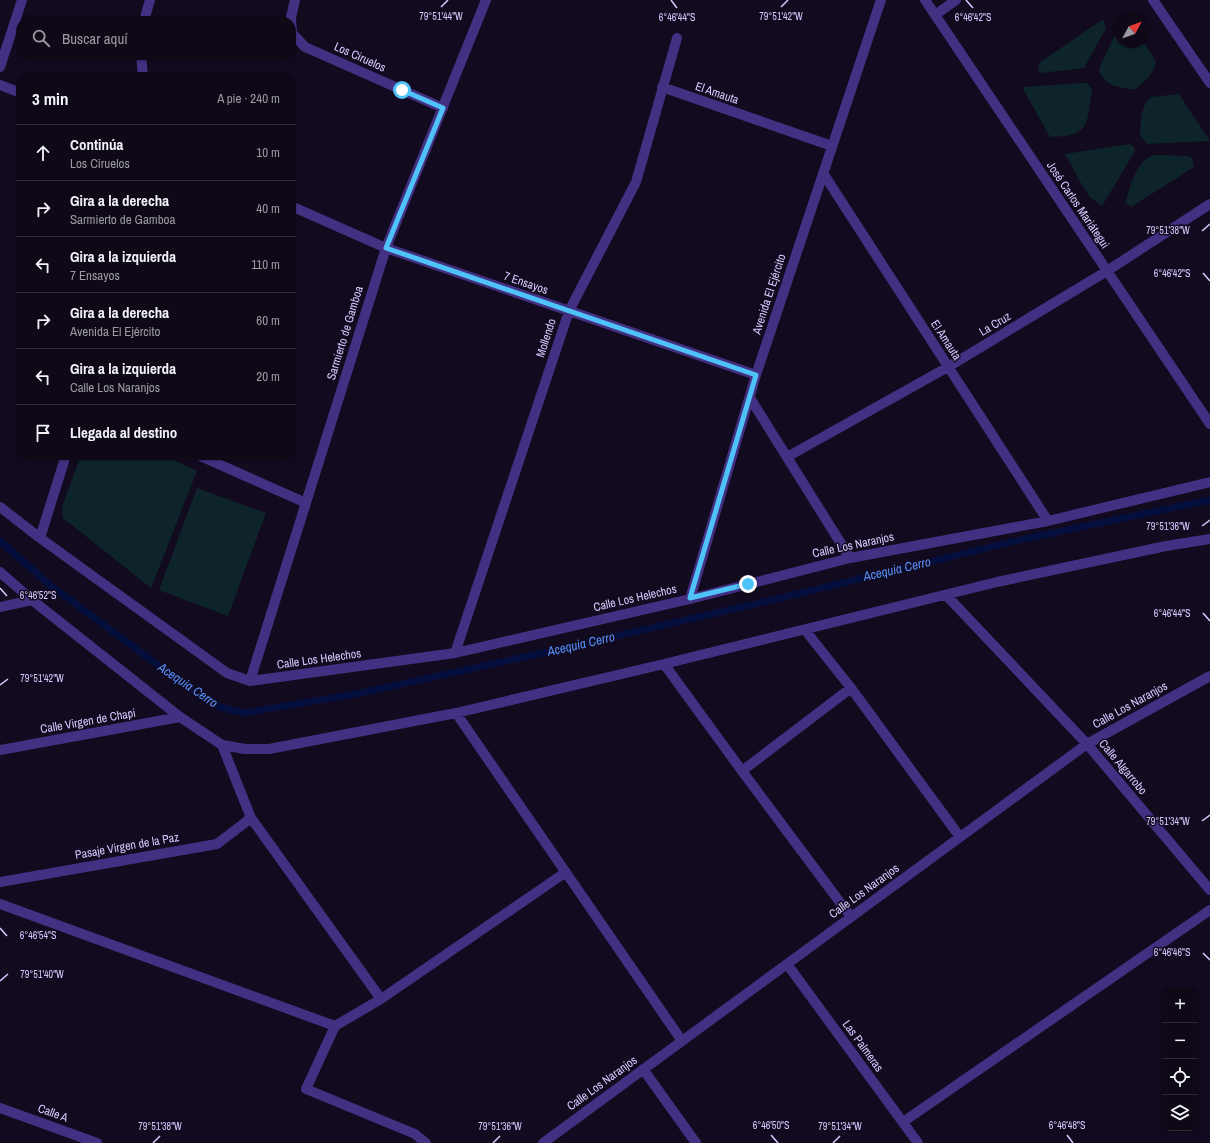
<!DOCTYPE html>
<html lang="es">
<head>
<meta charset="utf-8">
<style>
	:root { --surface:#0e0817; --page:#1c1624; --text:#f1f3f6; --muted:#9b9aa1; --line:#2e2936 }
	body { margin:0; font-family:"Archivo Narrow",sans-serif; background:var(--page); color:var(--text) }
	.controls { position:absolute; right:12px; bottom:12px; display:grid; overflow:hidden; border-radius:8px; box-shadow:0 1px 3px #0004 }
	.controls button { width:36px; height:36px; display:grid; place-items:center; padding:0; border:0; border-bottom:1px solid var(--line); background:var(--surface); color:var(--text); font:20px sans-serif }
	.compass { position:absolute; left:1114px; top:12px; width:36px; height:36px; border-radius:50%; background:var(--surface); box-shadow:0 1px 3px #0004; rotate:49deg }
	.stop { position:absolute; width:12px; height:12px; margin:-9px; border:3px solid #4fc3f7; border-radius:50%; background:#fff }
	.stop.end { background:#4fc3f7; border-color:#fff; box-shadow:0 1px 4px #0008 }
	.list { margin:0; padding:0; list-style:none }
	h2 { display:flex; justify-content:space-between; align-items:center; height:52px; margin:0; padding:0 16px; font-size:17px }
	h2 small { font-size:13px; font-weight:400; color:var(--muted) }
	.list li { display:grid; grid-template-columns:26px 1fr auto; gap:12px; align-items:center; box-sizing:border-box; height:56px; padding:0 16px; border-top:1px solid var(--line) }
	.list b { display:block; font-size:15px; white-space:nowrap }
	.list p { margin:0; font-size:13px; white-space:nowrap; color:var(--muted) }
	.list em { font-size:13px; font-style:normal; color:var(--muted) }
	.icon { flex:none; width:22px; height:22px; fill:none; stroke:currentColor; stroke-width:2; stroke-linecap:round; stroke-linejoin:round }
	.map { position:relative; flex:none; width:1210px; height:1143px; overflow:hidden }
	.search { position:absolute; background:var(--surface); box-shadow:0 1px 3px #0004; left:16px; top:16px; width:280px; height:44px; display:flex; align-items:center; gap:10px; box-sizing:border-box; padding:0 14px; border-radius:16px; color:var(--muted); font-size:15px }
	.panel { position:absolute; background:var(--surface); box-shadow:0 1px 3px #0004; left:16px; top:72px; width:280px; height:388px; border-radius:16px }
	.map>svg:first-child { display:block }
	.green { fill:#0d252a }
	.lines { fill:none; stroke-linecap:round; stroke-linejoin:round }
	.stream { stroke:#040f3e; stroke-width:7 }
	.street { stroke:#433083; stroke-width:10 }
	.route { stroke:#4fc3f7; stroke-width:5 }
	.ticks { fill:none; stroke:#d9c8ff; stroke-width:1.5 }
	.labels { text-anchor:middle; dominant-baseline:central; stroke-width:3; stroke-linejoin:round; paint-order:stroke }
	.street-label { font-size:12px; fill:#d9c8ff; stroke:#120a1f }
	.water-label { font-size:13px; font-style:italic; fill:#5692ff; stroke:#120a1f }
	.ticks-label { font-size:10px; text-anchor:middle; fill:#d9c8ff; stroke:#120a1f; stroke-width:3; stroke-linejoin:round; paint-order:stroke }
</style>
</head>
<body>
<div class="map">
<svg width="1210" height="1143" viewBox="0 0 1210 1143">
	<rect width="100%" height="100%" fill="#120a1f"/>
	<!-- green -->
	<path class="green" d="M 1102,20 L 1104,21 L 1106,28 L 1084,68 L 1040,73 L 1038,70 L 1039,63 Z
		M 1120,24 L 1120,42 L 1143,42 L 1156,61 C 1154,74 1144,82 1134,90 C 1117,86 1108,88 1099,71 L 1100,66 Z
		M 1083,83 L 1087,83 L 1092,89 C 1086,124 1092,136 1050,137 L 1022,87 Z
		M 1179,94 L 1210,141 L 1147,144 L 1140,135 C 1141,123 1141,104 1151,97 Z
		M 1130,144 L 1134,147 L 1135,151 L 1102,206 L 1090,197 L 1082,185 L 1065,154 Z
		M 1154,155 L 1187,156 L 1192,158 L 1194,167 L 1131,207 L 1126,203 C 1128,191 1135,168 1145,160 C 1147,158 1151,157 1154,155 Z
		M 81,455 L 163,455 L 197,471 L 151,588 L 63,518 L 62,507 Z
		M 197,488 L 266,513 L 228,616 L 159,590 Z"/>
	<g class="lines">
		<!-- stream -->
		<path class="stream" d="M 0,541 L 50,585 L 196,693 L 220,707 L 244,713 L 361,693 L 547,652 L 785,597 L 1019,540 L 1210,500"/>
		<!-- street -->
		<path class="street" d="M 295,0 L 291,17 L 292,33 L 305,47 L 443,108
			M 925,0 L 1210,424
			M 1153,0 L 1210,83
			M 935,15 L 956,0
			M 144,21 L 150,0
			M 141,55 L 143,77
			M 0,67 L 22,0
			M 0,85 L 21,93
			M 662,87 L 832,146
			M 823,173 L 1048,521
			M 291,206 L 386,248 L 756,375
			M 750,398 L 850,558
			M 198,455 L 306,503
			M 787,457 L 948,367 L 1107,271 L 1210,204
			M 0,507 L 40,538 L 227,673 L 250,681 L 455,653 L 690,599 L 850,558 L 1048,521 L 1210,482
			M 40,538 L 66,455
			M 0,572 L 32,600 L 180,717 L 222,745 L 245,749 L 269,749 L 456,713 L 664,664 L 997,582 L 1166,546 L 1210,539
			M 946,595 L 1087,744 L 1210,890
			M 690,599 L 756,375 L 881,0
			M 0,607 L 32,600
			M 805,630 L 851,688 L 960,837
			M 455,653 L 569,311 L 636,182 L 677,38
			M 664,664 L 742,771 L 851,917
			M 250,681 L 386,248 L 486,0
			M 456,713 L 682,1041
			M 222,745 L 251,818 L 381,999
			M 0,750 L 180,717
			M 742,771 L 851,688
			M 0,882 L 217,844 L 251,818
			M 0,904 L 335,1026
			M 787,964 L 918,1143
			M 643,1069 L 696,1143
			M 0,1108 L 97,1143
			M 903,1122 L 1210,910
			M 426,1143 L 415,1134 L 306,1089 L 335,1026 L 381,999 L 566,872
			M 543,1143 L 1087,744 L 1210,676"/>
	</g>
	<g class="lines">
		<!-- route -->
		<path class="route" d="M 402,90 L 443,108 L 386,248 L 756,375 L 690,598 L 748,584"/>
	</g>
	<!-- ticks -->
	<path class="ticks" d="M 671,0 L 677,8M 966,0 L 973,8M 441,7 L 448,0M 781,7 L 788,0M 1202,231 L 1210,224M 1203,273 L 1210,281M 1202,526 L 1210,520M 0,588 L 7,596M 1203,613 L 1210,621M 0,685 L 8,679M 1202,821 L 1210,815M 0,928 L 7,936M 1203,953 L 1210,960M 0,981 L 8,974M 771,1135 L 778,1143M 1067,1135 L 1073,1143M 153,1143 L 160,1136M 493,1143 L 500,1136M 833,1143 L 840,1136"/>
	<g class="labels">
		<!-- street labels -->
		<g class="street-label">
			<text transform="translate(360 57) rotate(24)">Los Ciruelos</text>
			<text transform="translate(717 93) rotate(19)">El Amauta</text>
			<text transform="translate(1078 205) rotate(56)">José Carlos Mariátegui</text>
			<text transform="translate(526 283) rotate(19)">7 Ensayos</text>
			<text transform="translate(769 294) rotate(-72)">Avenida El Ejército</text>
			<text transform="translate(995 324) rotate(-31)">La Cruz</text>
			<text transform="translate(345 333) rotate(-73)">Sarmierto de Gamboa</text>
			<text transform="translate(546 338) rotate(-72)">Mollendo</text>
			<text transform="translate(946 340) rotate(57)">El Amauta</text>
			<text transform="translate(853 545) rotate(-12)">Calle Los Naranjos</text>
			<text transform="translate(635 598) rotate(-13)">Calle Los Helechos</text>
			<text transform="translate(319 659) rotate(-8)">Calle Los Helechos</text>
			<text transform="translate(1130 705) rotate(-29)">Calle Los Naranjos</text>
			<text transform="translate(88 721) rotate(-10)">Calle Virgen de Chapi</text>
			<text transform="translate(1123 767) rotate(50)">Calle Algarrobo</text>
			<text transform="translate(127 846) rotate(-10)">Pasaje Virgen de la Paz</text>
			<text transform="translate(864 891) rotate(-36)">Calle Los Naranjos</text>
			<text transform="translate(863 1046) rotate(54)">Las Palmeras</text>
			<text transform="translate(602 1083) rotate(-36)">Calle Los Naranjos</text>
			<text transform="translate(53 1113) rotate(20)">Calle A</text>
		</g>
		<!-- water labels -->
		<g class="water-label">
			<text transform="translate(897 569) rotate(-13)">Acequia Cerro</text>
			<text transform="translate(581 644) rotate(-13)">Acequia Cerro</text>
			<text transform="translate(188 685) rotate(34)">Acequia Cerro</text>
		</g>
	</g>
	<g class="ticks-label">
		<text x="441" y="20">79°51'44"W</text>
		<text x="781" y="20">79°51'42"W</text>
		<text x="677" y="21">6°46'44"S</text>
		<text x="973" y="21">6°46'42"S</text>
		<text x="1168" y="234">79°51'38"W</text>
		<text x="1172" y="277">6°46'42"S</text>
		<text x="1168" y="530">79°51'36"W</text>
		<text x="38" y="599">6°46'52"S</text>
		<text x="1172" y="617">6°46'44"S</text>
		<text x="42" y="682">79°51'42"W</text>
		<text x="1168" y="825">79°51'34"W</text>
		<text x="38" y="939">6°46'54"S</text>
		<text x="1172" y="956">6°46'46"S</text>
		<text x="42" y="978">79°51'40"W</text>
		<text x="771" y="1129">6°46'50"S</text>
		<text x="1067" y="1129">6°46'48"S</text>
		<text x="160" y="1130">79°51'38"W</text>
		<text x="500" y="1130">79°51'36"W</text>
		<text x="840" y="1130">79°51'34"W</text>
	</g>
</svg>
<div class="controls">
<button>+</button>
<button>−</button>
<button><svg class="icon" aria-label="locate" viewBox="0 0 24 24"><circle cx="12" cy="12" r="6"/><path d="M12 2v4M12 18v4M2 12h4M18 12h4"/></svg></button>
<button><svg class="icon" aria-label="layers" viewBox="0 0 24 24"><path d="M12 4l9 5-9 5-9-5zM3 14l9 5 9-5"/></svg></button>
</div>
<svg class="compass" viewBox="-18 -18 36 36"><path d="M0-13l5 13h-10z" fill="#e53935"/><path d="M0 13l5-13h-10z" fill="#9b9aa1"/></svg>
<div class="stop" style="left:402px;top:90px"></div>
<div class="stop end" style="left:748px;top:584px"></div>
<div class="search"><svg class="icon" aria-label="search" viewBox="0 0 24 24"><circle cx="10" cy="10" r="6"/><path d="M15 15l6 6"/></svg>Buscar aquí</div>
<section class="panel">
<h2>3 min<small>A pie · 240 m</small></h2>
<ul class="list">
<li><svg class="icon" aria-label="ahead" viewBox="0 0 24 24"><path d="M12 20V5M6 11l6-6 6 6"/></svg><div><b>Continúa</b><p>Los Ciruelos</p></div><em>10 m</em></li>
<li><svg class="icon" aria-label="right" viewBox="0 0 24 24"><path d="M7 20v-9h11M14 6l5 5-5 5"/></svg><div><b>Gira a la derecha</b><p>Sarmierto de Gamboa</p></div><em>40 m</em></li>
<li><svg class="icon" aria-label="left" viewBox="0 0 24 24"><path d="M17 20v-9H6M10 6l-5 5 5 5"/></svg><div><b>Gira a la izquierda</b><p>7 Ensayos</p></div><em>110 m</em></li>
<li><svg class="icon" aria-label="right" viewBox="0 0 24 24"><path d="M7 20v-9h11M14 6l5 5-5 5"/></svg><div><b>Gira a la derecha</b><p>Avenida El Ejército</p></div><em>60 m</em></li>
<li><svg class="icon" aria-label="left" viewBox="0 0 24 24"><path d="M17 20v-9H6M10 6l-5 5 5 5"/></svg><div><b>Gira a la izquierda</b><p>Calle Los Naranjos</p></div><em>20 m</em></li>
<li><svg class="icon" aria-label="arrive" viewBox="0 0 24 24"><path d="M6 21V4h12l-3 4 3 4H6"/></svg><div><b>Llegada al destino</b></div></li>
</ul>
</section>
</div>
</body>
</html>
